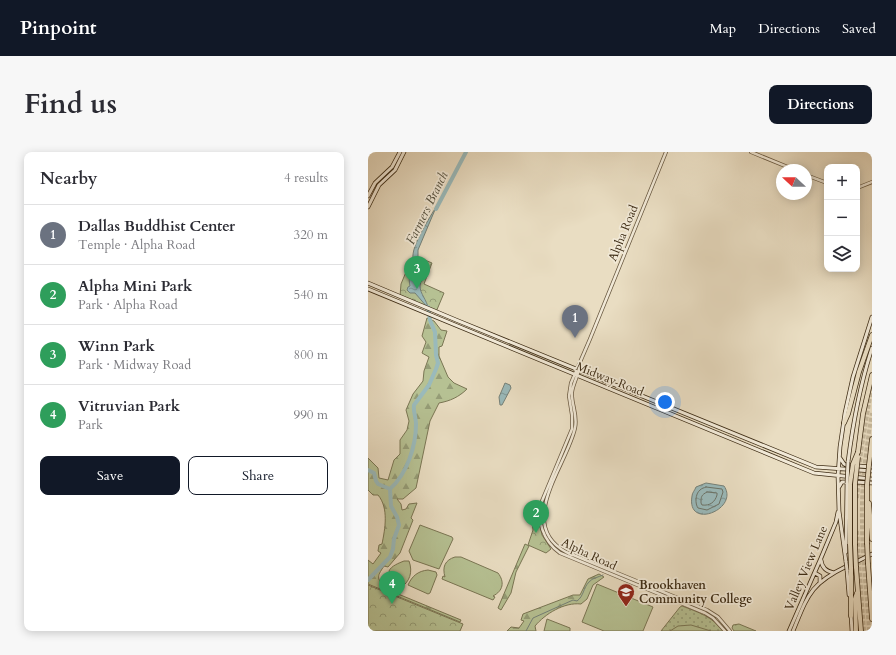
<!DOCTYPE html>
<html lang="en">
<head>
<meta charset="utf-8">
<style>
	:root { --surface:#fff; --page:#f7f7f7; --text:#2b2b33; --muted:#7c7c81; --line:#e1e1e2; --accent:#111827 }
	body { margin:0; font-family:Cardo,serif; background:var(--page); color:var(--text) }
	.controls { position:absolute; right:12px; top:12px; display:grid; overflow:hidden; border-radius:8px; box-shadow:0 2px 10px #0003 }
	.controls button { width:36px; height:36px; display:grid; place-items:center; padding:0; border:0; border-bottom:1px solid var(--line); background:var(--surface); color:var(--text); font:20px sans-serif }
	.compass { position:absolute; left:408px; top:12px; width:36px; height:36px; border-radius:50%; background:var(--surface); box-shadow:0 2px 10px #0003; rotate:292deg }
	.you { position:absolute; left:297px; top:250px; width:14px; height:14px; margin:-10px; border:3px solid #fff; border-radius:50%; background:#1a73e8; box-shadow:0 0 0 6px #1a73e833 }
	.badge { display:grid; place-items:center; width:26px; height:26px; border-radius:50%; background:var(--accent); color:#fff; font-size:13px; font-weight:700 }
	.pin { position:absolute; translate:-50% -33px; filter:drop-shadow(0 1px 2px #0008) }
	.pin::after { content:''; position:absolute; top:21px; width:14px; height:12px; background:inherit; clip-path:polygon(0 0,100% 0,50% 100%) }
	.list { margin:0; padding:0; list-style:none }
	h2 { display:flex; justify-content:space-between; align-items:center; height:52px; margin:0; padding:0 16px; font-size:17px }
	h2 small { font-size:13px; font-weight:400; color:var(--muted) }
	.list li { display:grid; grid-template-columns:26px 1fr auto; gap:12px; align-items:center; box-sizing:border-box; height:60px; padding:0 16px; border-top:1px solid var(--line) }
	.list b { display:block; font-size:15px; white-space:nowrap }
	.list p { margin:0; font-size:13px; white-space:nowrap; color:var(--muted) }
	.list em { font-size:13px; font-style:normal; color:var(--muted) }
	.actions { display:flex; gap:8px; padding:12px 16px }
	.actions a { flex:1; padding:9px 0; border:1px solid var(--accent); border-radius:8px; text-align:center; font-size:14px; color:var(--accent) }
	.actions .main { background:var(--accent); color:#fff }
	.icon { flex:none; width:22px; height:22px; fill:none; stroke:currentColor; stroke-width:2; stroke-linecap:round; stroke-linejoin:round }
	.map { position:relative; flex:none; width:504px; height:479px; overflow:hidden; border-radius:8px }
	header { display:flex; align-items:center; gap:24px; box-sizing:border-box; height:56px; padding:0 20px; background:var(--accent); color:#fff }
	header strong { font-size:19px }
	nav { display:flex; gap:22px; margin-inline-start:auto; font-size:14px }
	.intro { display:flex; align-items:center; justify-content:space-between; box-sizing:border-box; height:96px; padding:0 24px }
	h1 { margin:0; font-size:28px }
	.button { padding:10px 18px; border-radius:8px; background:var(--accent); color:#fff; font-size:14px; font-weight:700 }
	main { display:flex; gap:24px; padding:0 24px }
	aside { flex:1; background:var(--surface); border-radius:8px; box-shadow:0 2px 10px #0003 }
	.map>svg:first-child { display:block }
	.grass { fill:url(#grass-dots); stroke:#7a7654 }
	.forest { fill:url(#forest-firs); stroke:#7a7654 }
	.park { fill:url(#park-crowns); stroke:#7a7654 }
	.pitch { fill:#b6c193; stroke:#7a7654 }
	.water { fill:url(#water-ripples); stroke:#758179 }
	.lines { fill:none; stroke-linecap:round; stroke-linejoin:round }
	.shore { stroke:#6c7368; stroke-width:1 }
	.stream { stroke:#758179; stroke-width:1 }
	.river { stroke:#9ababb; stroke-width:4 }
	.motorway-tunnel { stroke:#c7ba9f; stroke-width:4; stroke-dasharray:4 2; stroke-linecap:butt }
	.tertiary-casing { stroke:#685840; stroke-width:4 }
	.secondary-casing { stroke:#3d2c15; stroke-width:4.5 }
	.motorway-casing { stroke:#3d2c15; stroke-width:5.5 }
	.tertiary { stroke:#f1e9d7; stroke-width:2.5 }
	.secondary { stroke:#f1e9d7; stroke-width:3 }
	.motorway { stroke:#e9ddc2; stroke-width:4 }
	.secondary-bridge-casing { stroke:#3d2c15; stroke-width:4.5; stroke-linecap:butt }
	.motorway-bridge-casing { stroke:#3d2c15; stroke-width:5.5; stroke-linecap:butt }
	.secondary-bridge { stroke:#f1e9d7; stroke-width:3 }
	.motorway-bridge { stroke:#e9ddc2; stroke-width:4 }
	.labels { text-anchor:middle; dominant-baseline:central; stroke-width:3.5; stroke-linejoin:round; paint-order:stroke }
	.street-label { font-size:12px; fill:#3d2c15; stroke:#f1e9d7 }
	.poi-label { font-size:12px; font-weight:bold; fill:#3d2c15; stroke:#f1e9d7; text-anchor:start }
	.water-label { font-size:13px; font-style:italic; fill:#54503e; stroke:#f1e9d7 }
</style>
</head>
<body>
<header>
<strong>Pinpoint</strong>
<nav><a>Map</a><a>Directions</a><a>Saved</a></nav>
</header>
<div class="intro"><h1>Find us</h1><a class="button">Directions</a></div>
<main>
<aside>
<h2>Nearby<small>4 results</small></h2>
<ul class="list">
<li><span class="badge" style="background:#6b7280">1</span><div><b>Dallas Buddhist Center</b><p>Temple · Alpha Road</p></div><em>320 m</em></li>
<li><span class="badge" style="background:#2e9e5b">2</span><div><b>Alpha Mini Park</b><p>Park · Alpha Road</p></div><em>540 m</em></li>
<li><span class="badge" style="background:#2e9e5b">3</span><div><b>Winn Park</b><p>Park · Midway Road</p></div><em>800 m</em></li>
<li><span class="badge" style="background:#2e9e5b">4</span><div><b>Vitruvian Park</b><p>Park</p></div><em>990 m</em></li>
</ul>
<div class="actions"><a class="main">Save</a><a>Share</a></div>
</aside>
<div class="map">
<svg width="504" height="479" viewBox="0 0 504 479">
	<defs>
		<pattern id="grass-dots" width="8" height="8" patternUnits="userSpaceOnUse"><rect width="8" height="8" fill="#b6c193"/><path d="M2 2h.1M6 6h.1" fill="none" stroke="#959d77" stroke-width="1.8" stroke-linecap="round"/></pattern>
		<pattern id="forest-firs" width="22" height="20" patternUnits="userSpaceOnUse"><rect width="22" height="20" fill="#b6c193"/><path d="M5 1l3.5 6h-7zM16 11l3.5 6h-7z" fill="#959d77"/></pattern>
		<pattern id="park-crowns" width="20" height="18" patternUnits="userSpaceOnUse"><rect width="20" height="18" fill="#b6c193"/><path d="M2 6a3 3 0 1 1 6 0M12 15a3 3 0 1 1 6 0" fill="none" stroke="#959d77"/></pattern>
		<pattern id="water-ripples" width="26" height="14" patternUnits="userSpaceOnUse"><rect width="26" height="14" fill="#9ababb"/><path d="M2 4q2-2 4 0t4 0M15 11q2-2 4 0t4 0" fill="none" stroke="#7f9797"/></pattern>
	</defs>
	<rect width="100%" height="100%" fill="#e9ddc2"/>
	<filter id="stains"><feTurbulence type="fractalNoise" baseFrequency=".005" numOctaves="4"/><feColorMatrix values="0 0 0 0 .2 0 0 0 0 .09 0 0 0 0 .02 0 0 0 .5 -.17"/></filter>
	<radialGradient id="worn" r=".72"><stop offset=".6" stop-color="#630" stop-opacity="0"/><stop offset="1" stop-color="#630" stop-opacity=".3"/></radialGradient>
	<!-- grass -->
	<path class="grass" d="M 314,454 C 330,460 345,465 355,479 L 293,479 L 312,455 Z"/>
	<!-- forest -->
	<path class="forest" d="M 59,166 L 66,169 L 73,178 L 79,179 L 74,194 L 71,195 L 71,204 L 80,225 L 86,231 L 99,237 C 91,245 82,249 71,251 L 62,269 L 48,336 L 35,347 L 29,347 L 33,352 L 34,358 L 38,357 L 41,352 L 49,351 L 43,366 L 45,368 L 32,401 L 20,415 L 16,414 C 8,426 9,426 18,437 L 93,468 L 92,470 L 0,432 L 0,408 L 5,412 L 13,401 L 10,399 L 11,393 L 14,392 C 17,377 21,356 10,343 L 5,343 L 0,338 L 0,306 L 10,316 L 11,326 L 20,328 L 26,308 L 32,302 L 32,288 L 39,278 L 41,269 L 38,258 L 45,242 L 55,229 L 56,219 L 61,205 L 54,201 L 58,190 L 54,184 Z
		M 157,392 L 161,394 L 148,420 L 143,441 L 133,458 L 130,456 Z
		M 231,422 L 236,425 L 225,433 L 219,447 L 213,452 C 196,450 177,462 167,474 L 168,479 L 139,479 L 143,475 L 151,476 L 156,469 L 153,468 L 155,462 L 205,443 L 212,443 L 220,427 Z"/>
	<!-- park -->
	<path class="park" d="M 52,106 L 64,111 L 56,132 L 76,141 L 68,160 L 32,144 L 33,132 L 43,108 L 46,109 Z
		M 167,361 L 170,364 L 174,383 L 183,397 L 178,401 L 160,393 L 165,378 L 164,370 Z
		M 0,433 L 95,472 L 92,479 L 0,479 Z
		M 371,472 L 388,479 L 366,479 L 364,476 L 365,473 Z"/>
	<!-- pitch -->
	<path class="pitch" d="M 52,373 L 84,385 L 85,387 L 71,417 L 45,408 L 41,399 Z
		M 87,405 L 93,405 L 130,421 C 137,430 135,439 125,444 L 127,445 L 125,448 L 74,427 L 75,424 L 77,425 C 74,415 77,408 87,405 Z
		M 36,409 L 41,409 C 45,420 42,430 32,436 L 25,427 L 21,419 C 23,414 31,411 36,409 Z
		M 60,418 L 68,420 L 69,423 L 62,441 L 60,442 L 40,433 C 44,424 50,419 60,418 Z
		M 229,432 L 285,455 L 275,479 L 236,479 L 214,470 Z
		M 179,467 L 202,476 L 202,479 L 176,479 Z
		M 323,473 L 343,479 L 302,479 L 310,474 Z"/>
	<!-- water -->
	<path class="water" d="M 69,53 L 50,98 L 50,109 L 53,108 L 56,111 L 53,116 L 53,118 L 57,121 C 56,126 52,129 52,134 C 52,142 59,148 60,156 L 47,141 L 42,141 L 39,138 L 40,135 L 42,134 C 41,128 40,125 46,121 L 46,118 L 48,116 C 48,113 45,110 45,107 C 43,93 62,66 69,53 Z
		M 137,231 L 142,233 L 143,236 L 134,253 L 132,253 L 131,245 Z
		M 338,331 L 356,334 C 372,357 318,379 324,344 C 324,341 327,338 328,335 Z"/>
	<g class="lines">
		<!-- shore -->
		<path class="shore" d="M 338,335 L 354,337 L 355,340 L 351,352 L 339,358 L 330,356 C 327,352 327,342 332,338 C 334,336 336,336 338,335 Z
			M 339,340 L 349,341 L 349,343 C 347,350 342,354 334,353 L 333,351 C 333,345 333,343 339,340 Z"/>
		<!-- stream -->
		<path class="stream" d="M 158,479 L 165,466 L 205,448 L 209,449 C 216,444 215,436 221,430 C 224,426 231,425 235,423"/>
		<!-- river -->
		<path class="river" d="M 68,57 L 98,0
			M 0,318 L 6,321 L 8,329 L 10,332 L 22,337
			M 0,428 L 22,405 L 25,397 L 26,387 L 31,373 L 29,365 L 23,354 L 22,337 C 39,322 48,294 48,272 C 48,265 45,260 46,253 L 61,233 L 68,217 L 70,211 L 68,203 L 67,180 L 62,168 L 60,155"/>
		<!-- motorway-tunnel -->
		<path class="motorway-tunnel" d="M 489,346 L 493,300 L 504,233
			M 489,379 L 496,479
			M 501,479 C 499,443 494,406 494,370 C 493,333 498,297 504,261"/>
		<!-- tertiary casing -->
		<g class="tertiary-casing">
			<path id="tertiary" d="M 298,0 L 222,187 L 203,231 L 201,244 L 204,263 L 204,277 L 174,349 C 168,368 175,389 192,401 L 337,461 L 345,466 L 357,479
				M 383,0 L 427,18
				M 438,23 L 459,31
				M 489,36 L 504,30
				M 211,216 C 210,224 205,232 204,240 C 203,252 210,263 207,276 C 199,313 147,372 198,400 L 339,458 L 350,465 L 362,479"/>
		</g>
		<!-- secondary casing -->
		<g class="secondary-casing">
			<path id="secondary" d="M 0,44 L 7,31 L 24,15 L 32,0
				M 0,55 L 11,33 L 27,18 L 36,0
				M 0,131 L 88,168 L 448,315 L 504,319
				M 0,137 L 446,321 L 504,327
				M 472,306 L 476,312 L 478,313 L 504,315
				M 480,310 C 485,271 492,233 504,196
				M 486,330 L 504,331
				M 471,335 L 474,330 L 480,330
				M 478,400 L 479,331
				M 453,408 C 454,416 458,419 466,421
				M 478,410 L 471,359 L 470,324 L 472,295 L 477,261 L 485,225 L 504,165
				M 486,411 L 504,402
				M 479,418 L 481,443
				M 447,421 L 452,424 L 452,430
				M 483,463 L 484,479
				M 421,479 L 453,406 L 468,370 L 470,360
				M 425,479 C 440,443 442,432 479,414"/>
		</g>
		<!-- motorway casing -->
		<g class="motorway-casing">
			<path id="motorway" d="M 476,271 L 480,262 L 491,220 L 504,183
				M 490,300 L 495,262 L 504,223
				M 501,313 L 504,287
				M 501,351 L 504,387
				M 499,391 L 499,333
				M 482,392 L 482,332
				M 487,392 L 487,332
				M 500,412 L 504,467
				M 488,415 L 493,479
				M 483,416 L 483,464
				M 488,479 L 487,447 L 489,441"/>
		</g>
		<!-- tertiary -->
		<use href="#tertiary" class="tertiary"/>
		<!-- secondary -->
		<use href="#secondary" class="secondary"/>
		<!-- motorway -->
		<use href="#motorway" class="motorway"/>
		<!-- secondary-bridge casing -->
		<g class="secondary-bridge-casing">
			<path id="secondary-bridge" d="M 479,331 L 480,310
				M 478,410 L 479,418"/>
		</g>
		<!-- motorway-bridge casing -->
		<g class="motorway-bridge-casing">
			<path id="motorway-bridge" d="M 482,332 L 485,312 L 490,300
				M 487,332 L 490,305
				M 499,333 L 501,313
				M 499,391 L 500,412
				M 482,392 L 483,416
				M 487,392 L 488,415"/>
		</g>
		<!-- secondary-bridge -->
		<use href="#secondary-bridge" class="secondary-bridge"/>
		<!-- motorway-bridge -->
		<use href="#motorway-bridge" class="motorway-bridge"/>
	</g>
	<!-- icons -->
	<defs>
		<g id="university-pin" transform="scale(0.9)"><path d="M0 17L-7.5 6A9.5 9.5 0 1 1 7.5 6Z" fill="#8f2418" stroke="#f1e9d7"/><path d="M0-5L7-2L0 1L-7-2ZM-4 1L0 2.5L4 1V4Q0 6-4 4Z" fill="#fff"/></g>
	</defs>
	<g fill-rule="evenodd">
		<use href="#university-pin" x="258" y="440"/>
	</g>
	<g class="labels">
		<!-- street labels -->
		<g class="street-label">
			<text transform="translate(255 81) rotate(-68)">Alpha Road</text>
			<text transform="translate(242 227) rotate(22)">Midway Road</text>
			<text transform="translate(221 402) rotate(25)">Alpha Road</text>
			<text transform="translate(438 416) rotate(-67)">Valley View Lane</text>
		</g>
		<!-- poi labels -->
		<g class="poi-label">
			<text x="271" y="433">Brookhaven<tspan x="271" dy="14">Community College</tspan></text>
		</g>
		<!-- water labels -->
		<g class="water-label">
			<text transform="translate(59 56) rotate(-64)">Farmers Branch</text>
		</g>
	</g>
	<rect width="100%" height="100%" filter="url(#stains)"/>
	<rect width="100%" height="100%" fill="url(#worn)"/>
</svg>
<div class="controls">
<button>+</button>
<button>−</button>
<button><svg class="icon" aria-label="layers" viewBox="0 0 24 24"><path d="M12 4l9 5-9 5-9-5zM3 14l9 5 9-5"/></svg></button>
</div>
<svg class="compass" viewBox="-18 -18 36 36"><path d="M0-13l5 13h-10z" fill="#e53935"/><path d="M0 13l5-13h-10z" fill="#7c7c81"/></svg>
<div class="you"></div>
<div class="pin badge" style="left:207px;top:186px;background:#6b7280">1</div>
<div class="pin badge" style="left:168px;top:381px;background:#2e9e5b">2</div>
<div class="pin badge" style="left:49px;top:137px;background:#2e9e5b">3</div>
<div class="pin badge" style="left:24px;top:452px;background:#2e9e5b">4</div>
</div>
</main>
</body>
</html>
